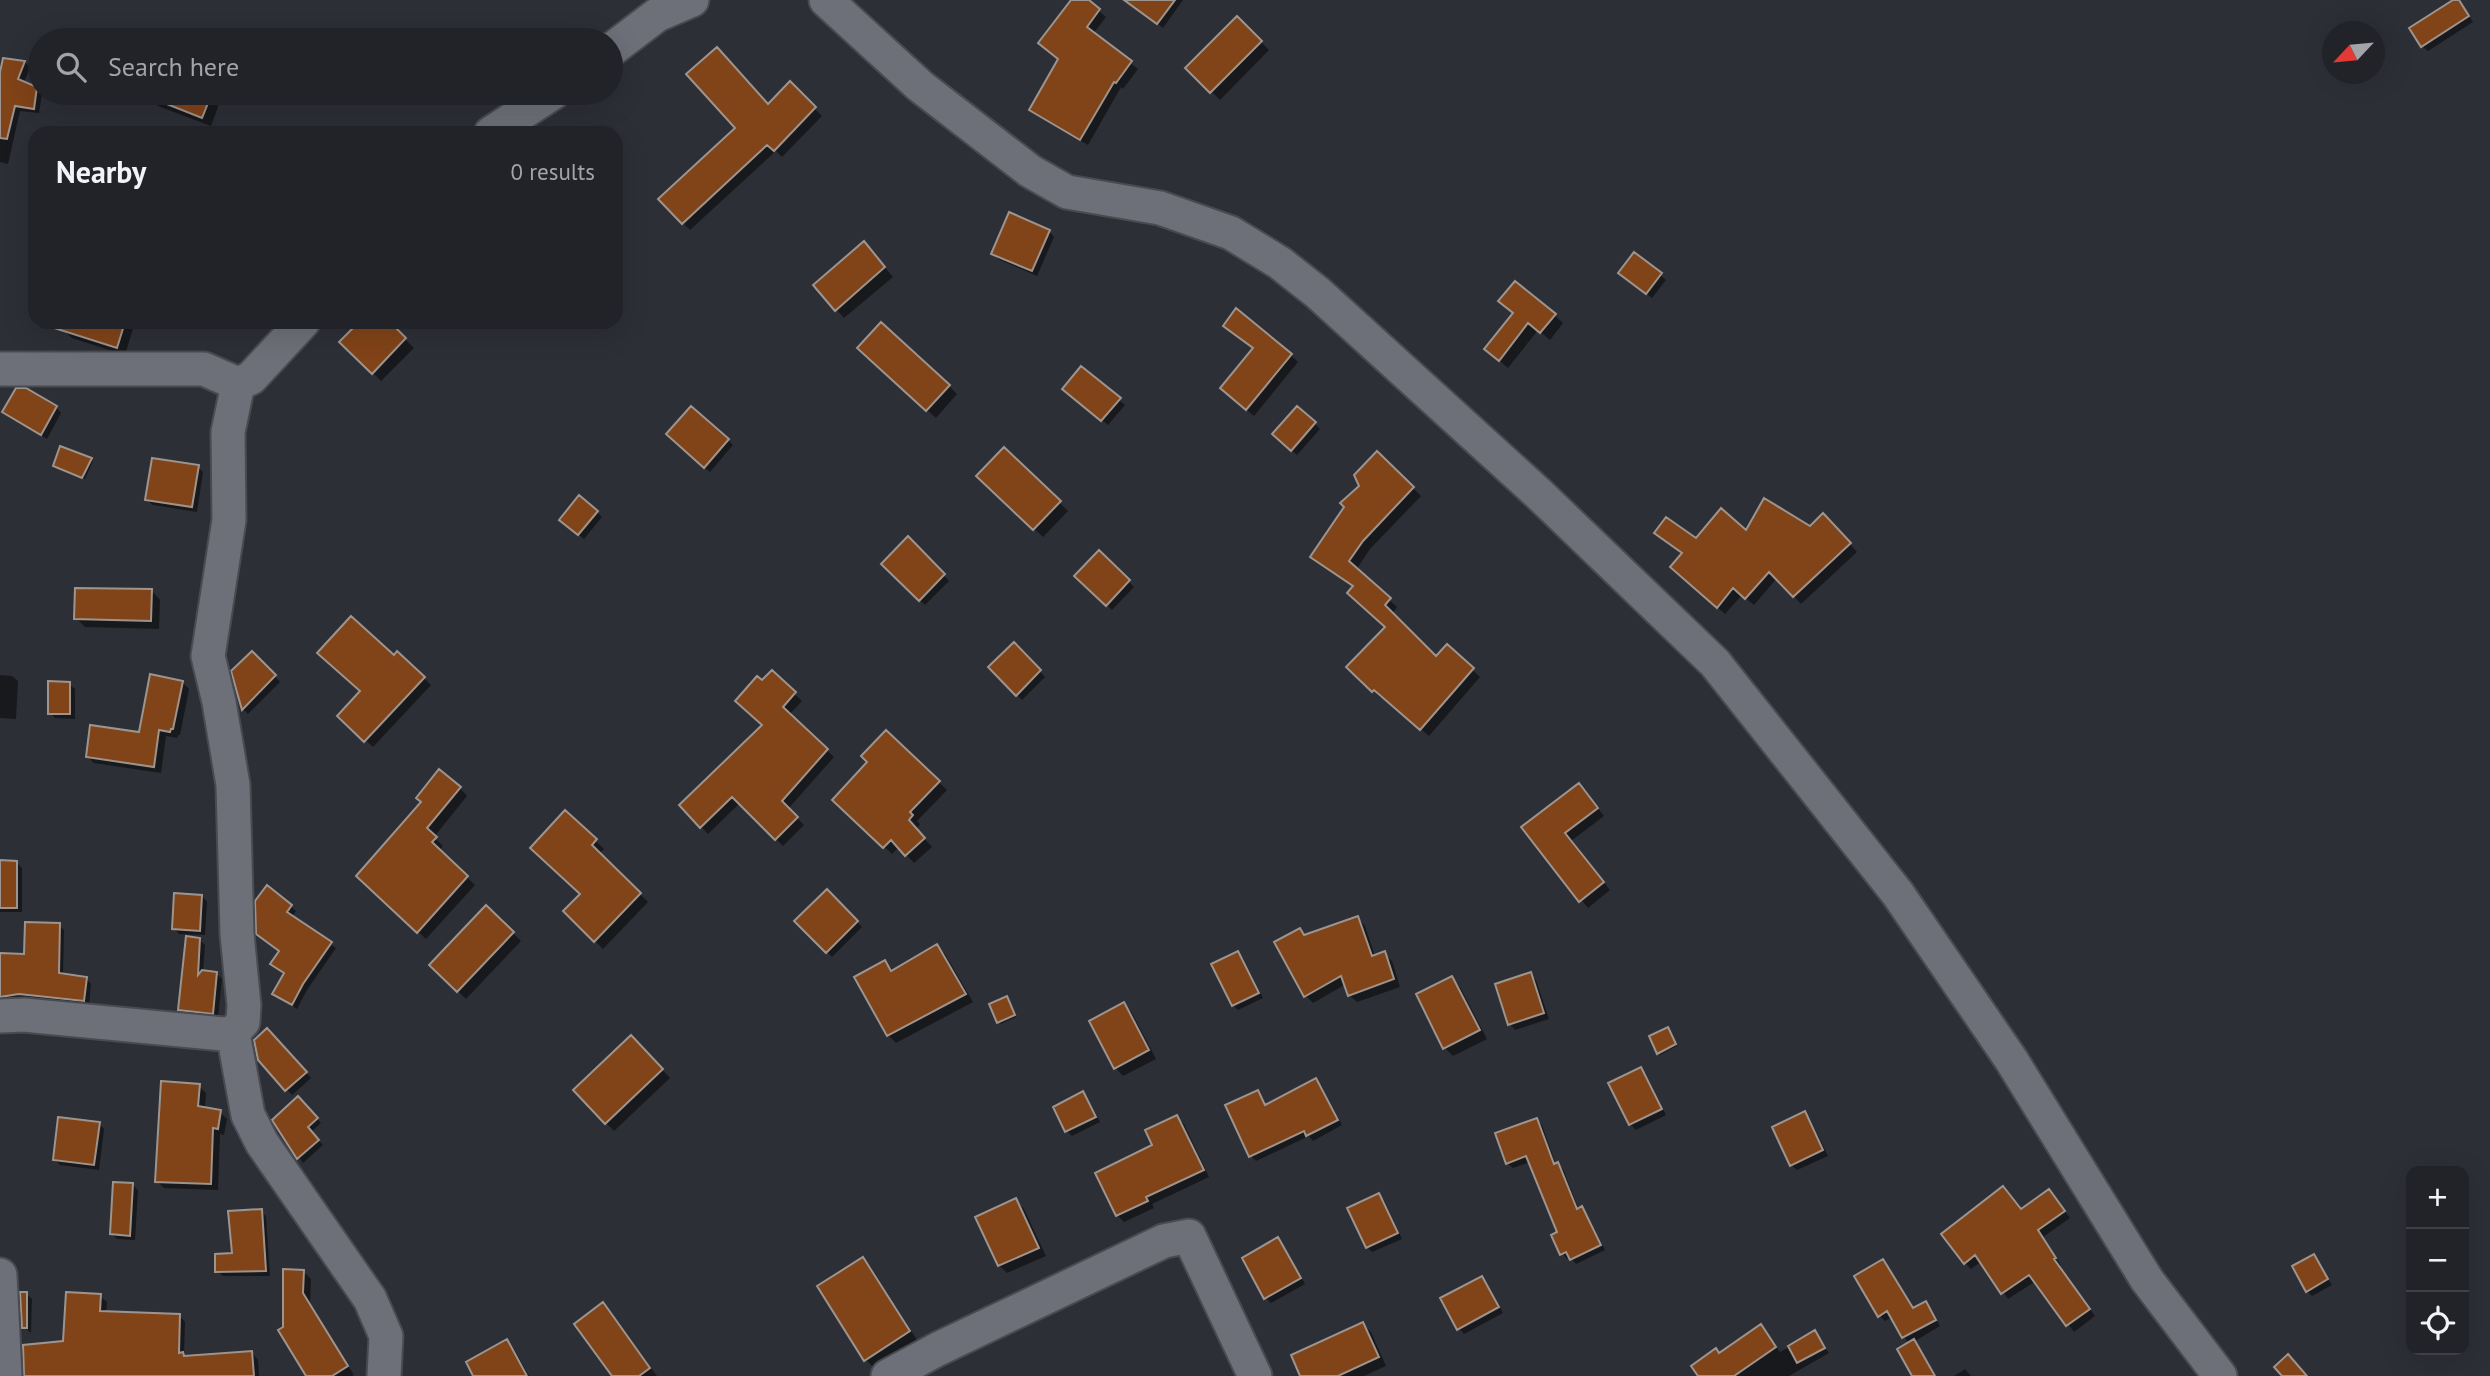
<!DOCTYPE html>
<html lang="en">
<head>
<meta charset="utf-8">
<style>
	:root { --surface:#222329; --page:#2a2b31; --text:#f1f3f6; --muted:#a2a4a8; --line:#3f4046 }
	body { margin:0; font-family:"PT Sans",sans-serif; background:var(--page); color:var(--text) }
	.controls { position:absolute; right:21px; bottom:21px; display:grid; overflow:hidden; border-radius:14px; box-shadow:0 7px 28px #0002 }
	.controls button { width:63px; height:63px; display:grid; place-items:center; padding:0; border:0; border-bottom:2px solid var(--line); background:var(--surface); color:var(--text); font:35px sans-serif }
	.compass { position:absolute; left:2322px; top:21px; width:63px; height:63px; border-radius:50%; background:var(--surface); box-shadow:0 7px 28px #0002; rotate:244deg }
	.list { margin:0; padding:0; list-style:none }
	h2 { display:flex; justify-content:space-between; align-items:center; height:91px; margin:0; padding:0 28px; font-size:30px }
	h2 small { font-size:23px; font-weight:400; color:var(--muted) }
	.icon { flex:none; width:38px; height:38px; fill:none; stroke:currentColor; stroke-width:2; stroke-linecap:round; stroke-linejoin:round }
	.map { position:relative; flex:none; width:2490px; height:1376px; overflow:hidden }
	.search { position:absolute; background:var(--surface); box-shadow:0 7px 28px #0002; left:28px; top:28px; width:595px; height:77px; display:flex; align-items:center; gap:18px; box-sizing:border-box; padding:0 24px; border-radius:38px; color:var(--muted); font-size:26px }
	.panel { position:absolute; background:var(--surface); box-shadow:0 7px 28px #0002; left:28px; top:126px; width:595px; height:203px; border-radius:21px }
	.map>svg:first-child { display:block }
	.shadow { fill:#0007 }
	.building { fill:#814318; stroke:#9e948e; stroke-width:2 }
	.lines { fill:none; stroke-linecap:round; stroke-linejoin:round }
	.minor-casing { stroke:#494b51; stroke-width:37 }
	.minor { stroke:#6e7079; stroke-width:33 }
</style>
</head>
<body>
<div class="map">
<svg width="2490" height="1376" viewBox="0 0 2490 1376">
	<rect width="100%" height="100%" fill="#2d2f37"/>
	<!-- shadow -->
	<path class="shadow" d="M 1074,0 L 1086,0 L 1106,17 L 1093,34 L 1138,69 L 1123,89 L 1121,87 L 1088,145 L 1038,116 L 1031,110 L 1060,59 Z
		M 1128,0 L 1183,0 L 1163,28 Z
		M 2456,0 L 2462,5 L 2473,22 L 2428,51 L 2422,46 Z
		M 1237,18 L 1269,50 L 1220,100 L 1188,68 Z
		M 5,60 L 25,62 L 30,68 L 23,84 L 36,89 L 42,94 L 39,113 L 20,111 L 8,164 L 0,162 L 0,96 Z
		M 790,84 L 822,116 L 782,157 L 776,151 L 690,230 L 683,223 L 768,106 Z
		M 151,93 L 223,93 L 211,126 L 158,106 L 149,97 Z
		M 1049,231 L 1054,237 L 1037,276 L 998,259 L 993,253 Z
		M 872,252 L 893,277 L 844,318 L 836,309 Z
		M 1660,275 L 1666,280 L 1652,298 L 1626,278 Z
		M 1515,313 L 1554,315 L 1563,323 L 1550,340 L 1538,330 L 1508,368 L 1495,357 Z
		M 66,322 L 135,322 L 125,355 L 72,338 L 63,330 Z
		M 361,322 L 387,322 L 414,348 L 381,381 L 342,342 Z
		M 1225,326 L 1291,355 L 1298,362 L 1254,416 L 1229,395 L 1255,349 Z
		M 868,356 L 949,386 L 957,394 L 936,418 Z
		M 1070,394 L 1119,400 L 1125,405 L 1108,425 Z
		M 56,407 L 61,413 L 47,439 L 4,412 Z
		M 1314,423 L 1320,429 L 1297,455 L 1279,439 Z
		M 673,440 L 728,440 L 733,445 L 710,472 Z
		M 1004,449 L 1068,511 L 1043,537 L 979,476 Z
		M 1377,453 L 1421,496 L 1370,549 L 1356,570 L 1397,607 L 1392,614 L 1436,659 L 1447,647 L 1480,677 L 1429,736 L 1383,696 L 1381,698 L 1349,667 L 1387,628 L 1354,588 L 1312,556 L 1361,486 Z
		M 91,459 L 93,461 L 85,479 L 57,467 Z
		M 198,467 L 203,472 L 197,512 L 153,505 L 147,500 Z
		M 597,512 L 602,517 L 584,539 L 567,525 Z
		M 1831,523 L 1857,552 L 1801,604 L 1777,578 L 1754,605 L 1742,595 L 1725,614 L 1680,575 L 1684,555 L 1656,533 L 1696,540 L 1746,532 L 1810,528 Z
		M 908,539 L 949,581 L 925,605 L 883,564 Z
		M 1099,552 L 1134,587 L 1112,610 L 1077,576 Z
		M 152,591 L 160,600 L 159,629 L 85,627 L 76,618 Z
		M 1014,644 L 1045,677 L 1022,700 L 990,667 Z
		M 252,653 L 280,682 L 248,714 L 243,709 Z
		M 397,653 L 431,685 L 373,747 L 339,716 Z
		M 772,673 L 802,701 L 789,715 L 834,757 L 788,809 L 804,825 L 783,846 L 740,803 L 708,834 L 681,806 L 764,726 L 763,683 Z
		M 0,675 L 12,676 L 18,681 L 16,719 L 0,718 Z
		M 182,682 L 189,689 L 180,735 L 178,735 L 177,738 L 166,736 L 161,773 L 94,763 L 87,756 L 140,734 Z
		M 69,684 L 75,689 L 75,719 L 55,718 L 50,713 Z
		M 886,732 L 947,790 L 917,821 L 920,824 L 916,829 L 932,847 L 914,863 L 899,847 L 892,854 L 834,800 L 869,762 Z
		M 460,788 L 467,796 L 434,837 L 443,846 L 439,851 L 475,885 L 426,939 L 359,876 Z
		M 1586,793 L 1604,816 L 1571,841 L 1610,890 L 1588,908 L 1523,828 Z
		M 565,812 L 604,849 L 599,854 L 648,902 L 603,949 L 565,911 L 582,894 Z
		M 0,862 L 16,862 L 22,868 L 22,912 L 0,912 Z
		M 268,887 L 296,911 L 292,917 L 336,948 L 307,990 L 297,1009 L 274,994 L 285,974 L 284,958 Z
		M 827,891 L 862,927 L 832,957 L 797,921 Z
		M 202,896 L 207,902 L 205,935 L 179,934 L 174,928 Z
		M 486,907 L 521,941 L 466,999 L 431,965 Z
		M 1358,918 L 1365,926 L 1375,956 L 1384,954 L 1392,961 L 1400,987 L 1357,1002 L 1349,995 L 1346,984 L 1313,1003 L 1305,995 L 1300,930 L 1306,937 Z
		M 59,925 L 64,930 L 63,976 L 86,978 L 91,984 L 89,1006 L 0,1004 L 0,955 L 26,956 Z
		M 199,939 L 205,945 L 203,972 L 216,973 L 222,979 L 218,1018 L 185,1015 L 180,1010 Z
		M 937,946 L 945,954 L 973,1002 L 896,1043 L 888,1035 L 885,962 L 894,971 Z
		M 1238,953 L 1243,958 L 1263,998 L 1238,1010 L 1233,1005 Z
		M 1530,974 L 1536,980 L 1549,1019 L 1515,1030 L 1510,1024 Z
		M 1452,978 L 1460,987 L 1487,1039 L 1453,1056 L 1445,1048 Z
		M 1009,1000 L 1016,1017 L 1001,1024 L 999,1022 Z
		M 1124,1004 L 1132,1013 L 1156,1059 L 1123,1076 L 1115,1067 Z
		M 267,1030 L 311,1078 L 292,1095 L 259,1059 Z
		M 1670,1031 L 1677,1046 L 1660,1055 L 1658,1053 Z
		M 631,1037 L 670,1078 L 614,1131 L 606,1123 Z
		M 1641,1069 L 1646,1074 L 1666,1115 L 1636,1130 L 1630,1124 Z
		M 1316,1080 L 1321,1085 L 1342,1125 L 1313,1141 L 1309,1136 L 1256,1161 L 1251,1156 L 1228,1106 L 1258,1092 L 1267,1106 Z
		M 199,1086 L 206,1093 L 205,1109 L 220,1112 L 227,1119 L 224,1135 L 220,1134 L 218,1190 L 164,1188 L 157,1181 Z
		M 1082,1093 L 1088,1099 L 1100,1122 L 1072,1136 L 1067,1131 Z
		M 298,1098 L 321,1123 L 311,1132 L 323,1145 L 303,1163 L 274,1120 Z
		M 1805,1113 L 1810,1119 L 1828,1156 L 1797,1170 L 1791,1165 Z
		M 1177,1117 L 1184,1124 L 1209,1177 L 1152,1204 L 1154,1208 L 1124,1222 L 1117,1215 L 1155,1146 Z
		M 1536,1120 L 1542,1125 L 1556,1165 L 1563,1169 L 1579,1210 L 1582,1208 L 1587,1214 L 1605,1250 L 1576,1264 L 1570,1257 L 1567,1259 L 1562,1253 L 1559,1233 L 1530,1162 L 1513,1168 L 1507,1163 Z
		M 99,1123 L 104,1129 L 99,1170 L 60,1165 L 54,1159 Z
		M 133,1185 L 138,1190 L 135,1240 L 117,1239 L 112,1234 Z
		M 1378,1195 L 1384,1200 L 1402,1239 L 1372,1252 L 1367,1247 Z
		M 2055,1198 L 2070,1218 L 2043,1237 L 2061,1265 L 2059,1266 L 2095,1316 L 2074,1332 L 2036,1281 L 2008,1299 L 1982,1261 L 1971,1269 L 1965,1263 L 2022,1211 Z
		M 1016,1200 L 1024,1209 L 1046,1256 L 1007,1273 L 999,1265 Z
		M 261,1211 L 266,1216 L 270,1276 L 223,1276 L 217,1271 L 233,1254 Z
		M 1278,1239 L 1283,1245 L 1305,1284 L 1271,1303 L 1266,1298 Z
		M 2314,1256 L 2332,1285 L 2312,1296 L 2307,1291 Z
		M 863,1259 L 871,1267 L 917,1340 L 874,1368 L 866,1360 Z
		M 1882,1261 L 1914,1309 L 1926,1303 L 1940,1326 L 1910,1344 L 1904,1337 L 1892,1317 L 1885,1321 L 1880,1316 Z
		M 303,1271 L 311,1279 L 310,1303 L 354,1375 L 352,1376 L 308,1376 L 284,1328 Z
		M 1482,1278 L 1487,1283 L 1503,1313 L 1464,1334 L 1459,1328 Z
		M 27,1294 L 32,1299 L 31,1333 L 24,1327 Z
		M 100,1296 L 107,1302 L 106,1313 L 179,1315 L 185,1322 L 184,1355 L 187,1358 L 252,1353 L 258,1360 L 259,1376 L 26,1376 L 65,1343 Z
		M 603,1305 L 611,1313 L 657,1376 L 614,1376 Z
		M 1362,1324 L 1371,1332 L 1386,1366 L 1364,1376 L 1302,1376 Z
		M 1761,1327 L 1780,1352 L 1815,1333 L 1829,1353 L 1789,1376 L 1700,1376 L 1720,1355 Z
		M 506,1341 L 514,1349 L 529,1376 L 475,1376 Z
		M 1965,1369 L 1971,1376 L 1954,1376 Z"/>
	<!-- building -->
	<path class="building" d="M 1071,0 L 1089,0 L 1100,9 L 1087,27 L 1132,61 L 1116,83 L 1114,82 L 1080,140 L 1029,110 L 1058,59 L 1038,43 Z
		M 1124,0 L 1175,0 L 1157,24 Z
		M 2453,0 L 2459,0 L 2469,16 L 2421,47 L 2409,28 Z
		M 1237,16 L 1262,41 L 1210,93 L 1185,68 Z
		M 717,47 L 768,104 L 790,81 L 816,107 L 774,151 L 767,145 L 682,224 L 658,199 L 735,128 L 686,74 Z
		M 3,58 L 25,61 L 18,79 L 37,87 L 34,109 L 15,106 L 7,139 L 0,138 L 0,72 Z
		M 139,93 L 212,93 L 202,118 Z
		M 1009,212 L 1050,230 L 1032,271 L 991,254 Z
		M 864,241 L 885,267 L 835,311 L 813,285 Z
		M 1634,252 L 1662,273 L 1646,294 L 1618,273 Z
		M 1515,281 L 1556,314 L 1540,333 L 1528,323 L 1499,361 L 1484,349 L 1513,313 L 1498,301 Z
		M 1236,308 L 1292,354 L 1246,410 L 1220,388 L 1253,348 L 1223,326 Z
		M 48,322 L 125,322 L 117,348 L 48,326 Z
		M 359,322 L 390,322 L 406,338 L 372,374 L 339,342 Z
		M 881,322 L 950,385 L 926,411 L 857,348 Z
		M 1081,366 L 1121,398 L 1101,421 L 1062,389 Z
		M 16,388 L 26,388 L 57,406 L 41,435 L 2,412 Z
		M 691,406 L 729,439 L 704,468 L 666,434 Z
		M 1297,406 L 1316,422 L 1291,451 L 1272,434 Z
		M 60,446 L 92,458 L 82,478 L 53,466 Z
		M 1004,447 L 1061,501 L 1033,530 L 976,476 Z
		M 1377,451 L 1414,487 L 1363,541 L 1349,561 L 1391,598 L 1385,605 L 1436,656 L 1447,644 L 1474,668 L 1420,730 L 1374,690 L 1372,692 L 1346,667 L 1385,627 L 1347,593 L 1353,586 L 1310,557 L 1344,507 L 1340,503 L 1359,486 L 1354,475 Z
		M 152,458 L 199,465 L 192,507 L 145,500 Z
		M 579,495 L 598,511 L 578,535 L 559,520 Z
		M 1764,498 L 1810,526 L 1823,513 L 1851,543 L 1793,597 L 1769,572 L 1745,599 L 1733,588 L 1717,608 L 1670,567 L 1682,553 L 1654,533 L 1666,517 L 1696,538 L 1721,508 L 1746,530 Z
		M 908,536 L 945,574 L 919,601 L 881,564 Z
		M 1099,550 L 1130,580 L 1106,606 L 1074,576 Z
		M 75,588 L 152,589 L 151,621 L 74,619 Z
		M 351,616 L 394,655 L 397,651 L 425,677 L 364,742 L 337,716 L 360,691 L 317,653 Z
		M 1014,642 L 1041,670 L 1016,696 L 988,667 Z
		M 252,651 L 276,675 L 242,710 L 231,671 Z
		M 772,670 L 796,692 L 783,707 L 828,749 L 782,801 L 798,817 L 775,840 L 732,797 L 700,828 L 679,805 L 762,725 L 735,701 L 757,676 L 762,680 Z
		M 150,674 L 183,681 L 173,729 L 171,729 L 170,732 L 159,730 L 154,767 L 86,757 L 90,725 L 139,732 Z
		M 48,681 L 70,682 L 70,714 L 48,714 Z
		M 886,730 L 940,781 L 910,812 L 913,815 L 909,820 L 925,838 L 905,856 L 891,840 L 883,848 L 832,800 L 867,762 L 861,756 Z
		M 439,769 L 461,787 L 427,828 L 437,837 L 432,842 L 468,876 L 417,933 L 356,876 L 421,802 L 416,798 Z
		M 1579,783 L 1598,808 L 1565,833 L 1604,882 L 1579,902 L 1521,827 Z
		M 565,810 L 597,839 L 592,845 L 641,893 L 594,942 L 563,911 L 580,894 L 530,848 Z
		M 0,860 L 17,861 L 17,908 L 0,908 Z
		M 267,885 L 292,905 L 287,912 L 332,942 L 303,984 L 292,1005 L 272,994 L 284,973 L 270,964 L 279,951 L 256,934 L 255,901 Z
		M 827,889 L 858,921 L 826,953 L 794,921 Z
		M 174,893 L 202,895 L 200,931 L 172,929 Z
		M 486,905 L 514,932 L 457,992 L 429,965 Z
		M 1358,916 L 1372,956 L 1385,951 L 1394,979 L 1348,996 L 1341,976 L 1304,997 L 1274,942 L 1300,928 L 1304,935 Z
		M 25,922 L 60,923 L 59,973 L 87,977 L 84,1001 L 19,994 L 0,997 L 0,953 L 24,954 Z
		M 186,936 L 200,938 L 198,975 L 202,970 L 217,972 L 213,1014 L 178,1010 Z
		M 937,944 L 966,994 L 887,1036 L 854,977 L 885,960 L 891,971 Z
		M 1238,951 L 1259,993 L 1232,1006 L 1211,964 Z
		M 1531,972 L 1544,1013 L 1508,1025 L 1495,984 Z
		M 1452,976 L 1480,1030 L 1443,1049 L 1416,994 Z
		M 1007,996 L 1015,1015 L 997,1023 L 989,1004 Z
		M 1124,1002 L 1149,1050 L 1114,1069 L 1089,1021 Z
		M 1668,1027 L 1676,1044 L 1657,1054 L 1649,1036 Z
		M 267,1028 L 307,1072 L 285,1091 L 258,1060 L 254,1040 Z
		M 631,1035 L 663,1069 L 605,1124 L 573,1090 Z
		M 1641,1067 L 1662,1109 L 1629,1125 L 1608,1083 Z
		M 1316,1078 L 1338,1120 L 1306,1136 L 1304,1131 L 1249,1157 L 1225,1105 L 1258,1090 L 1265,1105 Z
		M 161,1081 L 200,1084 L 198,1106 L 221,1110 L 218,1129 L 213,1128 L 211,1184 L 155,1182 Z
		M 1083,1091 L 1096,1117 L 1065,1132 L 1053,1107 Z
		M 298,1096 L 318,1118 L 308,1127 L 319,1140 L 297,1159 L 272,1120 Z
		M 1805,1111 L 1823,1150 L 1790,1166 L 1772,1127 Z
		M 1177,1115 L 1204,1170 L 1146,1197 L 1148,1201 L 1116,1216 L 1095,1173 L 1152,1145 L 1145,1130 Z
		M 58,1117 L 100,1122 L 94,1165 L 53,1160 Z
		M 1537,1118 L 1554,1164 L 1558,1162 L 1577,1209 L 1582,1206 L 1601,1245 L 1570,1260 L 1566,1252 L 1560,1255 L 1551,1235 L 1557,1232 L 1526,1156 L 1506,1164 L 1495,1133 Z
		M 113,1182 L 133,1183 L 130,1236 L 110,1234 Z
		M 2003,1186 L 2021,1209 L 2049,1189 L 2065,1211 L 2038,1230 L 2056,1258 L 2054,1259 L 2090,1309 L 2066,1326 L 2029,1275 L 2001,1294 L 1975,1255 L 1964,1264 L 1941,1234 Z
		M 1379,1193 L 1398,1233 L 1366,1248 L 1347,1208 Z
		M 1016,1198 L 1039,1248 L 998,1266 L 975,1217 Z
		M 262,1209 L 266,1271 L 215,1272 L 215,1254 L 232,1253 L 228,1211 Z
		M 1278,1237 L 1301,1278 L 1264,1299 L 1242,1258 Z
		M 2314,1254 L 2328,1279 L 2306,1292 L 2292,1266 Z
		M 863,1257 L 910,1331 L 864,1361 L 817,1286 Z
		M 1883,1259 L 1913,1308 L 1926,1301 L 1936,1320 L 1902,1338 L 1887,1311 L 1878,1317 L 1854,1276 Z
		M 283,1269 L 304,1270 L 303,1293 L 348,1366 L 332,1376 L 306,1376 L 278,1330 L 283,1327 Z
		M 1482,1276 L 1499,1307 L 1457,1330 L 1440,1298 Z
		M 20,1292 L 27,1292 L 27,1328 L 22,1328 Z
		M 66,1292 L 101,1294 L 100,1311 L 180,1314 L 179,1353 L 183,1352 L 184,1356 L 252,1351 L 254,1376 L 24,1376 L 23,1345 L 63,1341 Z
		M 603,1302 L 650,1368 L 639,1376 L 612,1376 L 574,1324 Z
		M 1363,1322 L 1379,1357 L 1338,1376 L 1300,1376 L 1291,1355 Z
		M 1761,1324 L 1776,1347 L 1734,1376 L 1698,1376 L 1691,1366 L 1716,1348 L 1719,1353 Z
		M 1815,1330 L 1825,1348 L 1797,1363 L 1788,1346 Z
		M 507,1339 L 527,1376 L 473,1376 L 466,1362 Z
		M 1914,1339 L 1935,1376 L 1912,1376 L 1897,1349 Z
		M 2288,1354 L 2307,1376 L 2282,1376 L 2274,1367 Z"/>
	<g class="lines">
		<!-- minor casing -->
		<g class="minor-casing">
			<path id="minor" d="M 826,0 L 920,86 L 1030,171 L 1067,192 L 1160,208 L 1231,233 L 1280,263 L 1318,293 L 1539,494 L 1715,663 L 1898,894 L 2012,1061 L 2147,1280 L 2220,1376
				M 611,50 L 657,15 L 692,0
				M 491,133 L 553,93
				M 0,369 L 204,369 L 238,384 L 251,378 L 303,322
				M 0,1016 L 24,1015 L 223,1034 L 233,1033 L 243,1022 L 244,1005 L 237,934 L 233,785 L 219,702 L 208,656 L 229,520 L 228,432 L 238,384
				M 233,1033 L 248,1115 L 262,1143 L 370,1299 L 386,1336 L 384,1376
				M 0,1275 L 5,1376
				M 888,1376 L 938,1349 L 1164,1241 L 1189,1236 L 1255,1376"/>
		</g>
		<!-- minor -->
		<use href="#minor" class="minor"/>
	</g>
</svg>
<div class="controls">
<button>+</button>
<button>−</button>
<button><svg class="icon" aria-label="locate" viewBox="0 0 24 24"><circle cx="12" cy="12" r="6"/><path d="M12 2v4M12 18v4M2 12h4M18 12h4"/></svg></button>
</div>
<svg class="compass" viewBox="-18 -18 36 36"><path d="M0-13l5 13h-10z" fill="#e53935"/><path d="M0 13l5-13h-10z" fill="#a2a4a8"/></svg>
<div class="search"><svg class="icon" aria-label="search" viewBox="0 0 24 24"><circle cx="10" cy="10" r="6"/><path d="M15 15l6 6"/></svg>Search here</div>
<section class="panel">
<h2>Nearby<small>0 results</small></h2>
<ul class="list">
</ul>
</section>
</div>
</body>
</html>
